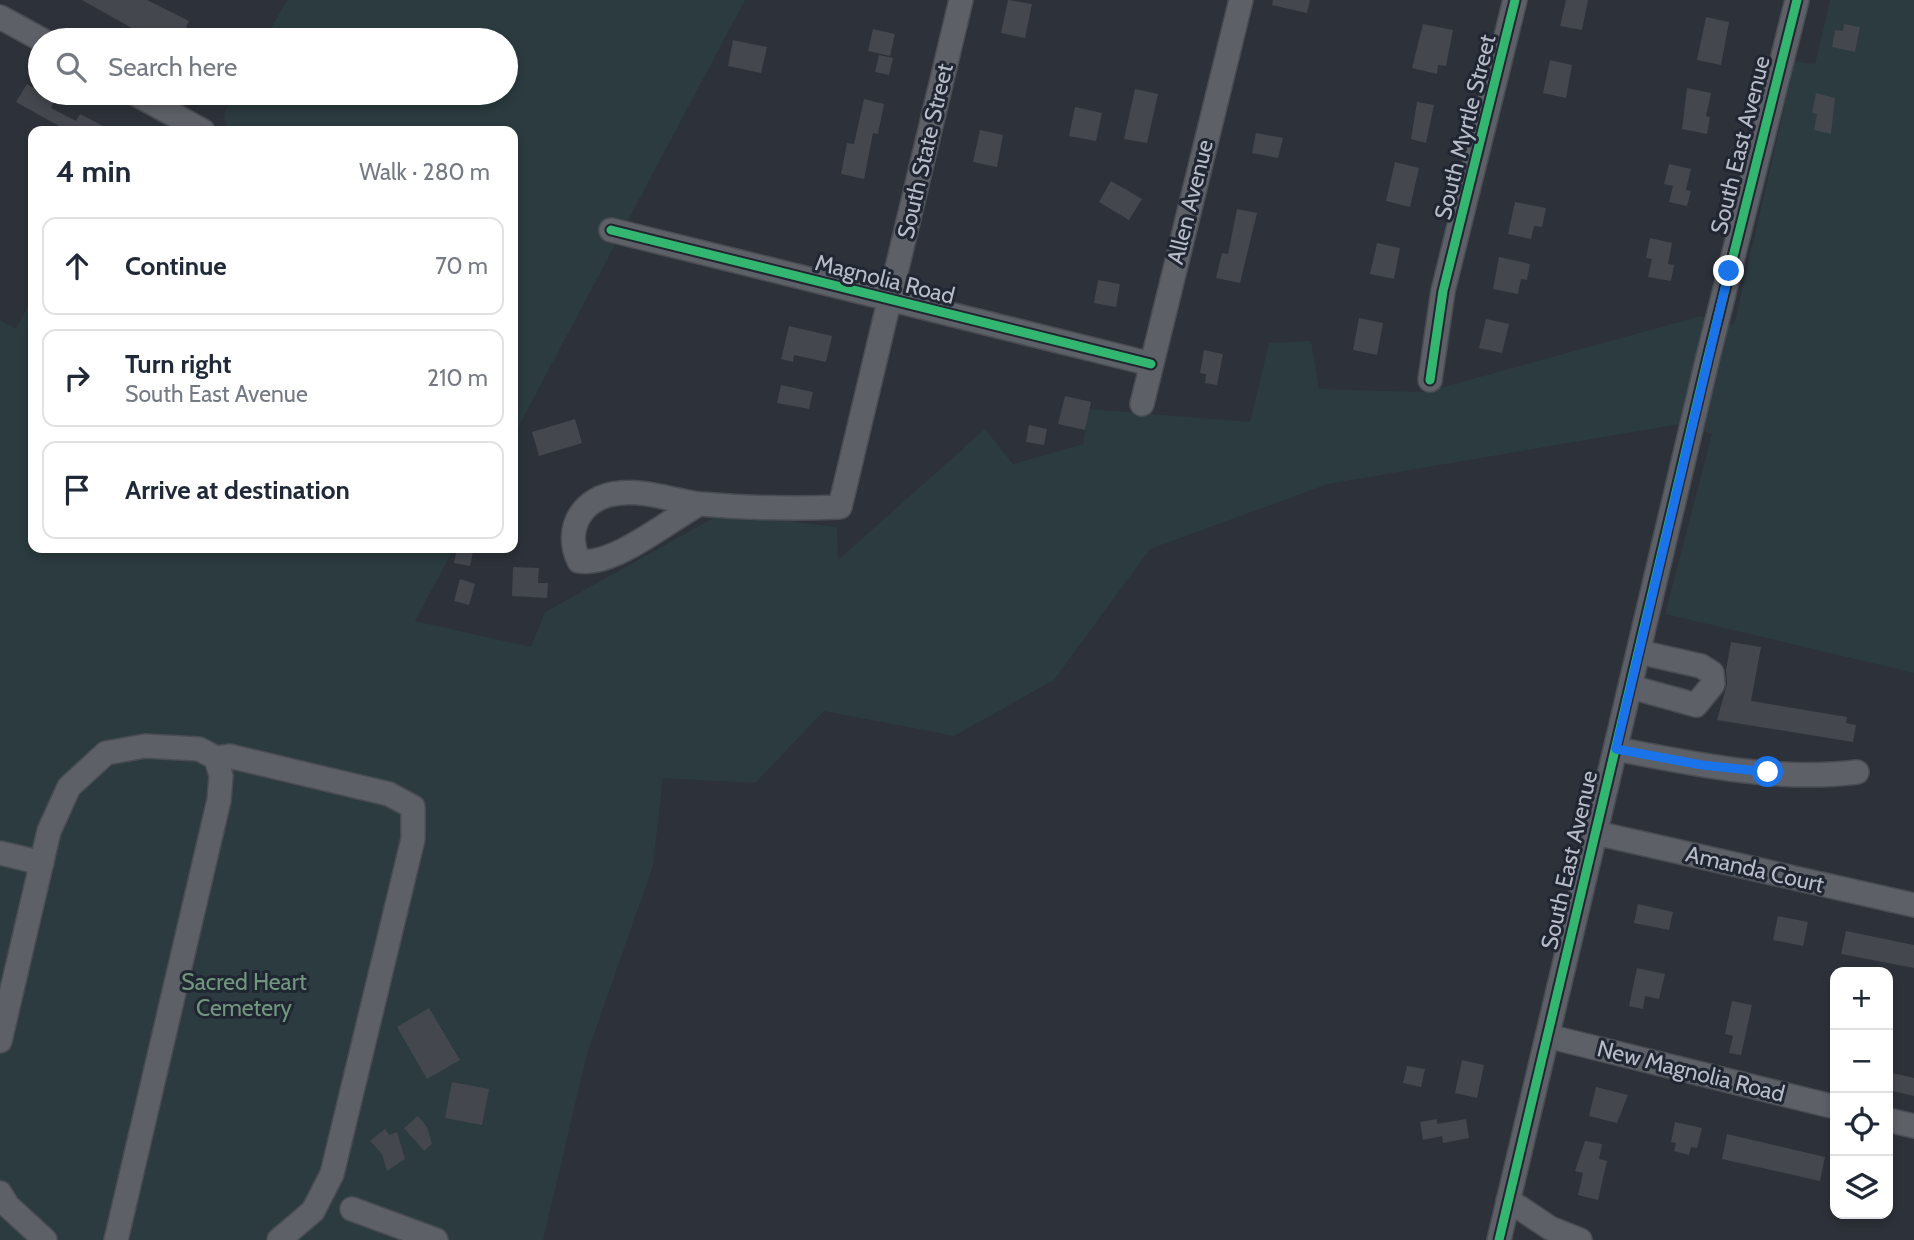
<!DOCTYPE html>
<html lang="en">
<head>
<meta charset="utf-8">
<style>
	:root { --surface:#fff; --page:#f2f2f3; --text:#1f2937; --muted:#747a83; --line:#e0e1e3 }
	body { margin:0; font-family:Cabin,sans-serif; background:var(--page); color:var(--text) }
	.controls { position:absolute; right:21px; bottom:21px; display:grid; overflow:hidden; border-radius:14px; box-shadow:0 4px 10px #0003 }
	.controls button { width:63px; height:63px; display:grid; place-items:center; padding:0; border:0; border-bottom:2px solid var(--line); background:var(--surface); color:var(--text); font:35px sans-serif }
	.stop { position:absolute; width:21px; height:21px; margin:-16px; border:5px solid #1a73e8; border-radius:50%; background:#fff }
	.stop.end { background:#1a73e8; border-color:#fff; box-shadow:0 2px 7px #0008 }
	.list { margin:0; padding:0; list-style:none }
	h2 { display:flex; justify-content:space-between; align-items:center; height:91px; margin:0; padding:0 28px; font-size:30px }
	h2 small { font-size:23px; font-weight:400; color:var(--muted) }
	.list li { display:grid; grid-template-columns:46px 1fr auto; gap:21px; align-items:center; box-sizing:border-box; height:98px; margin:0 14px 14px; padding:0 14px; border:2px solid var(--line); border-radius:14px }
	.list b { display:block; font-size:26px; white-space:nowrap }
	.list p { margin:0; font-size:23px; white-space:nowrap; color:var(--muted) }
	.list em { font-size:23px; font-style:normal; color:var(--muted) }
	.icon { flex:none; width:38px; height:38px; fill:none; stroke:currentColor; stroke-width:2; stroke-linecap:round; stroke-linejoin:round }
	.map { position:relative; flex:none; width:1914px; height:1240px; overflow:hidden }
	.search { position:absolute; background:var(--surface); box-shadow:0 4px 10px #0003; left:28px; top:28px; width:490px; height:77px; display:flex; align-items:center; gap:18px; box-sizing:border-box; padding:0 24px; border-radius:38px; color:var(--muted); font-size:26px }
	.panel { position:absolute; background:var(--surface); box-shadow:0 4px 10px #0003; left:28px; top:126px; width:490px; height:427px; border-radius:14px }
	.map>svg:first-child { display:block }
	.green { fill:#2b3b3f }
	.building { fill:#44474e }
	.lines { fill:none; stroke-linecap:round; stroke-linejoin:round }
	.minor-casing { stroke:#494c52; stroke-width:26 }
	.minor { stroke:#5d6067; stroke-width:23 }
	.cycleway-casing { stroke:#212633; stroke-width:13 }
	.cycleway { stroke:#33b770; stroke-width:9 }
	.route { stroke:#1a73e8; stroke-width:9 }
	.labels { text-anchor:middle; dominant-baseline:central; stroke-width:6; stroke-linejoin:round; paint-order:stroke }
	.street-label { font-size:23px; fill:#b8bcc9; stroke:#212633 }
	.park-label { font-size:23px; fill:#72977f; stroke:#212633 }
</style>
</head>
<body>
<div class="map">
<svg width="1914" height="1240" viewBox="0 0 1914 1240">
	<rect width="100%" height="100%" fill="#2d3139"/>
	<!-- green -->
	<path class="green" d="M 287,0 L 745,0 L 513,437 L 513,131 L 226,131 L 224,113 L 235,93 L 506,93 L 506,40 L 264,40 Z
		M 1830,0 L 1914,0 L 1914,673 L 1665,614 L 1712,434 L 1680,424 L 1328,484 L 1150,549 L 1054,680 L 954,736 L 824,711 L 755,783 L 663,778 L 653,866 L 587,1054 L 543,1240 L 0,1240 L 0,320 L 16,329 L 33,296 L 33,548 L 454,548 L 415,621 L 531,647 L 545,612 L 722,513 L 837,527 L 838,560 L 985,429 L 1013,464 L 1083,444 L 1089,409 L 1250,422 L 1269,343 L 1311,341 L 1319,389 L 1425,392 L 1701,316 L 1734,325 L 1795,61 L 1815,64 Z"/>
	<!-- building -->
	<path class="building" d="M 82,0 L 147,0 L 189,21 L 186,27 L 213,40 L 142,40 L 135,36 L 137,31 Z
		M 1008,0 L 1032,4 L 1025,38 L 1001,33 Z
		M 1273,0 L 1310,0 L 1307,13 L 1272,5 Z
		M 1566,0 L 1588,0 L 1582,30 L 1560,26 Z
		M 1706,17 L 1729,22 L 1721,65 L 1697,60 Z
		M 1423,24 L 1453,30 L 1446,66 L 1438,65 L 1437,74 L 1412,68 Z
		M 1844,24 L 1860,27 L 1855,52 L 1832,47 L 1835,30 L 1843,31 Z
		M 873,29 L 895,34 L 890,56 L 868,51 Z
		M 733,40 L 767,47 L 761,73 L 728,66 Z
		M 879,55 L 893,58 L 889,75 L 875,72 Z
		M 1550,60 L 1572,65 L 1566,98 L 1543,93 Z
		M 27,84 L 55,100 L 51,108 L 76,121 L 80,114 L 113,131 L 68,131 L 16,102 Z
		M 1687,88 L 1711,93 L 1706,116 L 1710,117 L 1707,134 L 1682,129 Z
		M 1135,89 L 1158,94 L 1147,143 L 1124,139 Z
		M 1816,93 L 1835,98 L 1831,134 L 1814,130 L 1817,114 L 1812,113 Z
		M 864,99 L 884,104 L 878,134 L 873,133 L 864,179 L 841,174 L 847,143 L 854,144 Z
		M 1417,102 L 1434,105 L 1426,143 L 1411,139 Z
		M 1075,107 L 1102,113 L 1096,141 L 1069,136 Z
		M 980,130 L 1003,135 L 997,167 L 973,162 Z
		M 1256,133 L 1283,138 L 1278,158 L 1252,153 Z
		M 1395,162 L 1419,168 L 1410,207 L 1386,201 Z
		M 1669,164 L 1691,169 L 1686,190 L 1691,191 L 1687,206 L 1669,202 L 1673,186 L 1664,184 Z
		M 1111,181 L 1142,199 L 1129,220 L 1099,202 Z
		M 1515,202 L 1546,208 L 1542,227 L 1534,226 L 1531,239 L 1508,234 Z
		M 1237,209 L 1257,213 L 1240,283 L 1216,278 L 1222,253 L 1228,254 Z
		M 1650,238 L 1672,243 L 1668,264 L 1674,265 L 1671,281 L 1648,277 L 1652,259 L 1646,258 Z
		M 1377,243 L 1400,248 L 1394,279 L 1370,274 Z
		M 1499,257 L 1530,264 L 1527,280 L 1521,279 L 1518,294 L 1493,289 Z
		M 1098,280 L 1120,284 L 1116,307 L 1094,303 Z
		M 1359,318 L 1383,323 L 1377,355 L 1353,350 Z
		M 1486,319 L 1509,324 L 1502,353 L 1479,348 Z
		M 789,326 L 832,336 L 826,362 L 794,355 L 793,362 L 781,359 Z
		M 1204,350 L 1223,354 L 1217,385 L 1205,383 L 1206,374 L 1200,373 Z
		M 781,385 L 813,392 L 809,409 L 777,403 Z
		M 1065,396 L 1091,402 L 1085,430 L 1058,424 Z
		M 575,419 L 582,443 L 539,456 L 532,432 Z
		M 1029,425 L 1047,429 L 1044,445 L 1026,442 Z
		M 457,548 L 474,548 L 470,566 L 454,563 Z
		M 513,567 L 539,568 L 538,583 L 548,583 L 547,598 L 512,596 Z
		M 460,579 L 475,584 L 469,605 L 454,601 Z
		M 1731,642 L 1761,647 L 1751,701 L 1847,717 L 1846,723 L 1856,725 L 1853,742 L 1717,720 L 1727,684 L 1726,670 Z
		M 1638,904 L 1673,912 L 1669,930 L 1634,923 Z
		M 1778,916 L 1808,922 L 1803,946 L 1773,940 Z
		M 1846,931 L 1914,945 L 1914,968 L 1841,954 Z
		M 1637,968 L 1665,974 L 1659,999 L 1645,996 L 1643,1009 L 1629,1006 Z
		M 1732,1001 L 1752,1005 L 1741,1055 L 1729,1053 L 1733,1036 L 1725,1034 Z
		M 429,1008 L 460,1060 L 427,1079 L 397,1027 Z
		M 1462,1060 L 1484,1065 L 1477,1098 L 1455,1093 Z
		M 1407,1066 L 1425,1069 L 1421,1087 L 1403,1083 Z
		M 1888,1072 L 1914,1078 L 1914,1096 L 1888,1090 Z
		M 452,1082 L 489,1089 L 482,1125 L 445,1118 Z
		M 1596,1087 L 1628,1095 L 1617,1123 L 1589,1116 Z
		M 418,1116 L 427,1127 L 432,1144 L 424,1151 L 404,1128 Z
		M 1437,1119 L 1437,1124 L 1466,1119 L 1469,1138 L 1443,1143 L 1442,1136 L 1423,1140 L 1420,1122 Z
		M 1675,1122 L 1702,1128 L 1697,1148 L 1691,1147 L 1689,1155 L 1674,1151 L 1676,1143 L 1671,1142 Z
		M 385,1129 L 389,1135 L 397,1132 L 405,1159 L 387,1171 L 382,1154 L 370,1141 Z
		M 1727,1134 L 1825,1157 L 1820,1181 L 1722,1159 Z
		M 1585,1141 L 1602,1144 L 1599,1159 L 1607,1161 L 1598,1200 L 1578,1195 L 1583,1173 L 1575,1171 Z"/>
	<g class="lines">
		<!-- minor casing -->
		<g class="minor-casing">
			<path id="minor" d="M 0,17 L 42,40
				M 134,93 L 203,131
				M 611,230 L 1151,364
				M 1430,380 L 1443,291 L 1515,0
				M 1142,404 L 1241,0
				M 699,504 C 668,521 613,567 579,561 C 563,528 583,496 620,493 C 645,490 674,501 700,504 C 746,508 794,509 840,507 L 961,0
				M 1631,687 L 1696,705 L 1713,684 L 1712,673 L 1701,666 L 1639,652
				M 1616,749 C 1693,764 1778,782 1857,772
				M 216,758 L 229,756 L 389,794 L 413,807 L 413,839 L 332,1174 L 313,1211 L 279,1240
				M 1596,833 L 1914,905
				M 0,853 L 42,863
				M 1547,1036 L 1835,1107
				M 0,1041 L 49,831 L 69,787 L 106,753 L 145,746 L 199,749 L 216,758 L 221,776 L 219,800 L 116,1240
				M 1888,1120 L 1914,1126
				M 0,1193 L 8,1206 L 45,1240
				M 1508,1200 L 1550,1228 L 1580,1240
				M 352,1209 L 436,1240
				M 1499,1240 L 1708,357 L 1797,0"/>
		</g>
		<!-- minor -->
		<use href="#minor" class="minor"/>
		<!-- cycleway casing -->
		<g class="cycleway-casing">
			<path id="cycleway" d="M 611,230 L 1151,364
				M 1430,380 L 1443,291 L 1515,0
				M 1499,1240 L 1708,357 L 1797,0"/>
		</g>
		<!-- cycleway -->
		<use href="#cycleway" class="cycleway"/>
	</g>
	<g class="lines">
		<!-- route -->
		<path class="route" d="M 1729,271 L 1616,749 L 1702,765 L 1768,772"/>
	</g>
	<g class="labels">
		<!-- street labels -->
		<g class="street-label">
			<text transform="translate(1465 127) rotate(-76)">South Myrtle Street</text>
			<text transform="translate(1740 145) rotate(-76)">South East Avenue</text>
			<text transform="translate(925 151) rotate(-77)">South State Street</text>
			<text transform="translate(1190 202) rotate(-76)">Allen Avenue</text>
			<text transform="translate(885 279) rotate(14)">Magnolia Road</text>
			<text transform="translate(1569 860) rotate(-77)">South East Avenue</text>
			<text transform="translate(1755 869) rotate(13)">Amanda Court</text>
			<text transform="translate(1691 1071) rotate(14)">New Magnolia Road</text>
		</g>
		<!-- park labels -->
		<g class="park-label">
			<text x="244" y="982">Sacred Heart<tspan x="244" dy="26">Cemetery</tspan></text>
		</g>
	</g>
</svg>
<div class="controls">
<button>+</button>
<button>−</button>
<button><svg class="icon" aria-label="locate" viewBox="0 0 24 24"><circle cx="12" cy="12" r="6"/><path d="M12 2v4M12 18v4M2 12h4M18 12h4"/></svg></button>
<button><svg class="icon" aria-label="layers" viewBox="0 0 24 24"><path d="M12 4l9 5-9 5-9-5zM3 14l9 5 9-5"/></svg></button>
</div>
<div class="stop" style="left:1768px;top:772px"></div>
<div class="stop end" style="left:1729px;top:271px"></div>
<div class="search"><svg class="icon" aria-label="search" viewBox="0 0 24 24"><circle cx="10" cy="10" r="6"/><path d="M15 15l6 6"/></svg>Search here</div>
<section class="panel">
<h2>4 min<small>Walk · 280 m</small></h2>
<ul class="list">
<li><svg class="icon" aria-label="ahead" viewBox="0 0 24 24"><path d="M12 20V5M6 11l6-6 6 6"/></svg><div><b>Continue</b></div><em>70 m</em></li>
<li><svg class="icon" aria-label="right" viewBox="0 0 24 24"><path d="M7 20v-9h11M14 6l5 5-5 5"/></svg><div><b>Turn right</b><p>South East Avenue</p></div><em>210 m</em></li>
<li><svg class="icon" aria-label="arrive" viewBox="0 0 24 24"><path d="M6 21V4h12l-3 4 3 4H6"/></svg><div><b>Arrive at destination</b></div></li>
</ul>
</section>
</div>
</body>
</html>
